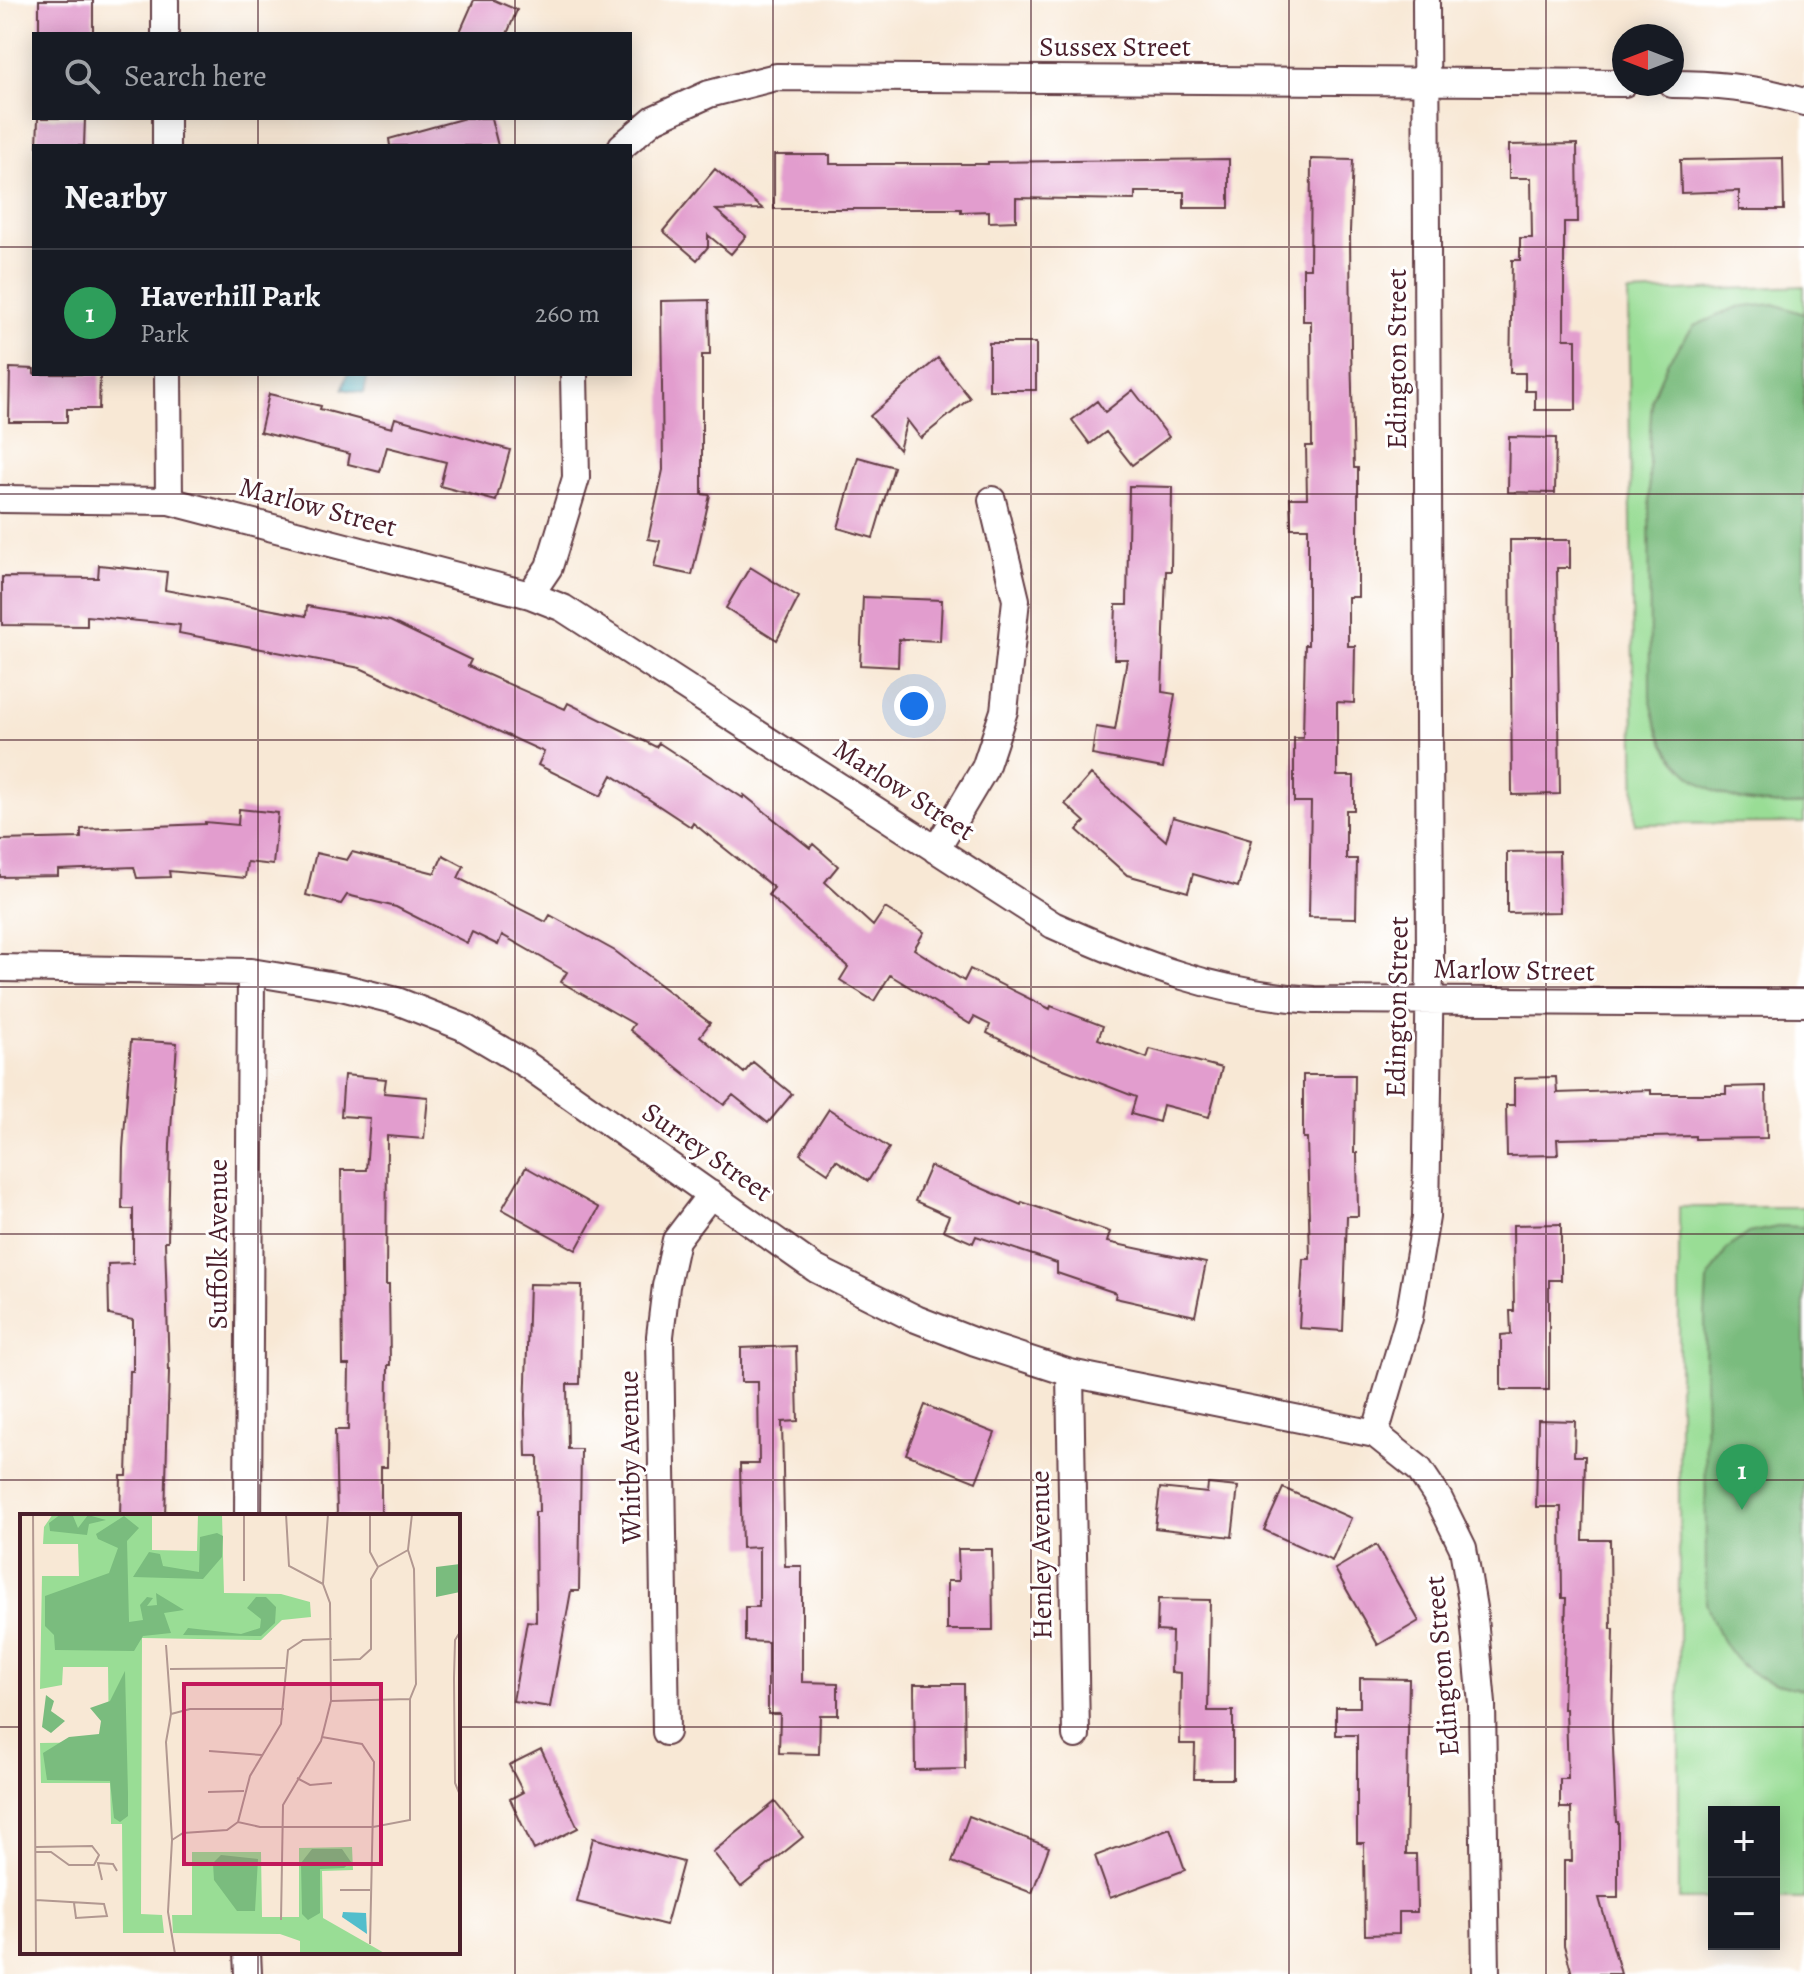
<!DOCTYPE html>
<html lang="en">
<head>
<meta charset="utf-8">
<style>
	:root { --surface:#171b24; --page:#242831; --text:#f1f3f6; --muted:#9ea1a6; --line:#363941; --accent:#0f766e }
	body { margin:0; font-family:Alegreya,serif; background:var(--page); color:var(--text) }
	.controls { position:absolute; right:24px; bottom:24px; display:grid; overflow:hidden; border-radius:0px; box-shadow:0 4px 20px #0003 }
	.controls button { width:72px; height:72px; display:grid; place-items:center; padding:0; border:0; border-bottom:2px solid var(--line); background:var(--surface); color:var(--text); font:40px sans-serif }
	.compass { position:absolute; left:1612px; top:24px; width:72px; height:72px; border-radius:50%; background:var(--surface); box-shadow:0 4px 20px #0003; rotate:270deg }
	.you { position:absolute; left:914px; top:706px; width:28px; height:28px; margin:-20px; border:6px solid #fff; border-radius:50%; background:#1a73e8; box-shadow:0 0 0 12px #1a73e833 }
	.badge { display:grid; place-items:center; width:52px; height:52px; border-radius:50%; background:var(--accent); color:#fff; font-size:26px; font-weight:700 }
	.pin { position:absolute; translate:-50% -66px; filter:drop-shadow(0 2px 4px #0008) }
	.pin::after { content:''; position:absolute; top:42px; width:28px; height:24px; background:inherit; clip-path:polygon(0 0,100% 0,50% 100%) }
	.list { margin:0; padding:0; list-style:none }
	h2 { display:flex; justify-content:space-between; align-items:center; height:104px; margin:0; padding:0 32px; font-size:34px }
	h2 small { font-size:26px; font-weight:400; color:var(--muted) }
	.list li { display:grid; grid-template-columns:52px 1fr auto; gap:24px; align-items:center; box-sizing:border-box; height:128px; padding:0 32px; border-top:2px solid var(--line) }
	.list b { display:block; font-size:30px; white-space:nowrap }
	.list p { margin:0; font-size:26px; white-space:nowrap; color:var(--muted) }
	.list em { font-size:26px; font-style:normal; color:var(--muted) }
	.icon { flex:none; width:44px; height:44px; fill:none; stroke:currentColor; stroke-width:2; stroke-linecap:round; stroke-linejoin:round }
	.map { position:relative; flex:none; width:1804px; height:1974px; overflow:hidden }
	.search { position:absolute; background:var(--surface); box-shadow:0 4px 20px #0003; left:32px; top:32px; width:600px; height:88px; display:flex; align-items:center; gap:20px; box-sizing:border-box; padding:0 28px; border-radius:0px; color:var(--muted); font-size:30px }
	.panel { position:absolute; background:var(--surface); box-shadow:0 4px 20px #0003; left:32px; top:144px; width:600px; height:232px; border-radius:0px }
	.map>svg:first-child { display:block }
	.green { fill:#99dd95; stroke:#727e60; stroke-width:2 }
	.forest { fill:#7abc7e; stroke:#626e54; stroke-width:2 }
	.water { fill:#52becc; stroke:#4e6e7c; stroke-width:2 }
	.building { fill:#e29dce }
	.lines { fill:none; stroke-linecap:round; stroke-linejoin:round }
	.minor-casing { stroke:#643d44; stroke-width:30 }
	.minor { stroke:#fff; stroke-width:26 }
	.grid { fill:none; stroke:#4a1f2b; stroke-width:2; stroke-opacity:0.55 }
	.labels { text-anchor:middle; dominant-baseline:central; stroke-width:6; stroke-linejoin:round; paint-order:stroke }
	.street-label { font-size:28px; fill:#4a1f2b; stroke:#fff }
	.inset-road { fill:none; stroke:#b29891; stroke-width:2 }
	.view { fill:#c2185b; fill-opacity:0.15; stroke:#c2185b; stroke-width:4 }
	.inset-edge { fill:none; stroke:#4a1f2b; stroke-width:4 }
</style>
</head>
<body>
<div class="map">
<svg width="1804" height="1974" viewBox="0 0 1804 1974">
	<rect width="100%" height="100%" fill="#fff"/>
	<filter id="ink" filterUnits="userSpaceOnUse"><feTurbulence type="fractalNoise" baseFrequency=".0125" numOctaves="2"/><feDisplacementMap in="SourceGraphic" scale="16" xChannelSelector="R" yChannelSelector="G"/><feConvolveMatrix kernelMatrix="1 2 1 2 8 2 1 2 1" color-interpolation-filters="sRGB"/></filter>
	<filter id="wash" filterUnits="userSpaceOnUse"><feTurbulence type="fractalNoise" baseFrequency=".006" numOctaves="4" result="noise"/><feDisplacementMap in="SourceGraphic" scale="32" xChannelSelector="R" yChannelSelector="G"/><feGaussianBlur stdDeviation="1.8" result="paint"/><feColorMatrix in="noise" values="0 0 0 0 0 0 0 0 0 0 0 0 0 0 0 0 0 1.4 0 .05"/><feComposite in="paint" operator="in"/></filter>
	<g filter="url(#wash)">
		<rect width="100%" height="100%" fill="#f8e8d5"/>
		<!-- green -->
		<path class="green" d="M 1804,286 L 1804,823 L 1635,824 L 1628,293 Z
			M 1679,1207 L 1804,1207 L 1804,1899 L 1774,1899 L 1774,1812 L 1714,1812 L 1714,1899 L 1679,1899 Z"/>
		<!-- forest -->
		<path class="forest" d="M 1774,304 L 1804,314 L 1804,805 C 1743,806 1693,798 1662,739 C 1655,727 1654,711 1650,697 L 1649,446 L 1652,398 L 1668,361 L 1694,326 L 1735,308 Z
			M 1782,1226 L 1804,1227 L 1804,1689 C 1746,1684 1724,1654 1706,1603 L 1705,1317 L 1707,1281 L 1727,1249 L 1748,1233 Z"/>
		<!-- water -->
		<path class="water" d="M 347,374 L 368,374 L 364,393 L 343,389 Z"/>
		<g id="blocks">
			<!-- building -->
			<path class="building" d="M 39,0 L 93,0 L 93,34 L 39,34 Z
				M 474,0 L 494,0 L 517,10 L 507,34 L 459,34 Z
				M 38,118 L 85,118 L 84,146 L 37,146 Z
				M 465,118 L 491,118 L 498,146 L 390,146 L 389,139 Z
				M 1577,144 L 1578,222 L 1564,222 L 1564,339 L 1576,339 L 1576,410 L 1535,410 L 1535,391 L 1525,391 L 1525,373 L 1510,373 L 1512,260 L 1520,260 L 1520,238 L 1532,238 L 1531,178 L 1509,178 L 1509,145 Z
				M 774,155 L 830,155 L 830,164 L 988,164 L 988,162 L 1229,159 L 1229,208 L 1184,208 L 1184,192 L 1135,192 L 1135,200 L 1016,198 L 1016,221 L 989,222 L 989,211 L 961,212 L 961,209 L 774,209 Z
				M 1783,158 L 1784,210 L 1739,210 L 1739,191 L 1681,193 L 1680,160 Z
				M 1311,159 L 1353,160 L 1350,231 L 1351,349 L 1354,468 L 1358,468 L 1358,597 L 1348,597 L 1348,646 L 1355,646 L 1354,703 L 1337,702 L 1337,776 L 1354,776 L 1354,810 L 1346,810 L 1346,859 L 1357,859 L 1356,918 L 1309,917 L 1311,802 L 1294,802 L 1294,738 L 1303,738 L 1305,645 L 1308,645 L 1308,528 L 1291,528 L 1290,498 L 1307,498 L 1306,446 L 1312,446 L 1311,321 L 1303,321 L 1303,268 L 1310,268 Z
				M 715,169 L 763,209 L 716,210 L 746,236 L 731,254 L 708,235 L 708,247 L 697,260 L 663,231 Z
				M 709,300 L 710,355 L 702,355 L 702,494 L 710,495 L 692,575 L 654,567 L 660,541 L 648,539 L 663,470 L 661,301 Z
				M 989,343 L 1036,343 L 1036,390 L 989,390 Z
				M 938,358 L 970,398 L 921,438 L 907,420 L 899,450 L 870,416 Z
				M 10,368 L 34,369 L 34,374 L 100,374 L 99,409 L 67,409 L 67,422 L 9,422 Z
				M 1133,390 L 1169,437 L 1132,465 L 1106,432 L 1090,444 L 1072,420 L 1097,401 L 1105,412 Z
				M 269,394 L 321,406 L 320,409 L 392,428 L 395,418 L 510,450 L 496,501 L 440,486 L 446,462 L 387,447 L 380,472 L 348,464 L 350,454 L 260,432 Z
				M 1509,437 L 1556,438 L 1555,493 L 1508,492 Z
				M 858,457 L 894,467 L 873,538 L 838,528 Z
				M 1129,486 L 1172,487 L 1171,571 L 1166,571 L 1162,692 L 1175,694 L 1163,768 L 1092,755 L 1096,727 L 1115,730 L 1127,659 L 1114,659 L 1116,605 L 1127,605 Z
				M 1510,540 L 1570,540 L 1570,568 L 1557,568 L 1560,794 L 1512,795 Z
				M 99,565 L 167,572 L 165,590 L 306,616 L 307,606 L 390,621 L 471,660 L 468,666 L 565,709 L 568,703 L 656,747 L 659,743 L 743,798 L 744,795 L 810,848 L 813,844 L 838,866 L 825,882 L 873,926 L 885,908 L 924,932 L 914,949 L 964,981 L 970,969 L 1050,1009 L 1051,1006 L 1103,1026 L 1098,1039 L 1147,1058 L 1150,1049 L 1222,1068 L 1209,1117 L 1163,1105 L 1159,1122 L 1131,1114 L 1136,1097 L 1038,1059 L 987,1033 L 990,1025 L 974,1017 L 970,1024 L 890,975 L 874,1001 L 840,980 L 848,967 L 768,895 L 774,888 L 693,823 L 691,827 L 612,775 L 601,796 L 538,765 L 544,752 L 360,668 L 179,633 L 180,625 L 87,616 L 87,626 L 2,625 L 2,577 L 98,578 Z
				M 750,567 L 799,597 L 777,640 L 726,608 Z
				M 863,597 L 942,600 L 940,641 L 899,639 L 898,667 L 860,665 Z
				M 1091,774 L 1166,841 L 1173,817 L 1251,840 L 1238,887 L 1193,874 L 1188,892 L 1127,875 L 1077,830 L 1085,822 L 1065,804 Z
				M 239,809 L 278,813 L 273,865 L 247,862 L 245,878 L 169,871 L 170,877 L 137,878 L 134,867 L 58,870 L 58,876 L 0,877 L 0,840 L 81,838 L 81,829 L 205,824 L 205,822 L 238,825 Z
				M 1559,851 L 1560,912 L 1507,913 L 1507,852 Z
				M 352,852 L 435,873 L 443,855 L 464,866 L 458,878 L 546,922 L 550,915 L 615,951 L 710,1023 L 700,1036 L 744,1073 L 753,1062 L 792,1094 L 768,1123 L 733,1095 L 724,1105 L 630,1030 L 634,1024 L 561,982 L 567,972 L 502,935 L 498,945 L 472,932 L 467,943 L 396,907 L 347,895 L 341,904 L 306,895 L 316,853 L 347,860 Z
				M 131,1040 L 177,1043 L 170,1144 L 168,1241 L 165,1241 L 169,1372 L 165,1516 L 120,1516 L 121,1476 L 127,1476 L 130,1371 L 133,1371 L 133,1320 L 109,1315 L 108,1264 L 133,1263 L 133,1209 L 122,1209 L 123,1149 Z
				M 344,1075 L 386,1079 L 384,1093 L 428,1097 L 424,1139 L 387,1136 L 386,1285 L 389,1285 L 390,1365 L 388,1365 L 387,1467 L 381,1467 L 381,1516 L 337,1516 L 335,1430 L 348,1430 L 349,1365 L 343,1365 L 341,1170 L 366,1170 L 370,1118 L 341,1116 Z
				M 1303,1075 L 1355,1075 L 1354,1153 L 1357,1153 L 1358,1216 L 1347,1216 L 1343,1331 L 1299,1328 L 1303,1259 L 1310,1259 L 1307,1138 L 1303,1138 Z
				M 1556,1077 L 1557,1093 L 1651,1090 L 1651,1094 L 1726,1094 L 1726,1087 L 1766,1086 L 1767,1138 L 1695,1139 L 1695,1136 L 1557,1139 L 1558,1155 L 1507,1156 L 1506,1105 L 1514,1105 L 1514,1078 Z
				M 829,1109 L 889,1148 L 868,1181 L 836,1160 L 828,1173 L 800,1154 Z
				M 930,1166 L 1021,1205 L 1022,1202 L 1110,1232 L 1107,1242 L 1206,1263 L 1195,1316 L 1115,1298 L 1116,1293 L 1057,1273 L 1057,1263 L 976,1236 L 973,1243 L 943,1230 L 949,1216 L 915,1201 Z
				M 526,1167 L 599,1208 L 576,1250 L 502,1209 Z
				M 1561,1224 L 1561,1280 L 1549,1280 L 1549,1390 L 1501,1390 L 1501,1335 L 1511,1334 L 1510,1311 L 1514,1311 L 1513,1225 Z
				M 529,1284 L 582,1285 L 580,1384 L 567,1384 L 568,1449 L 581,1449 L 579,1591 L 571,1591 L 550,1707 L 513,1701 L 527,1621 L 536,1622 L 535,1512 L 539,1512 L 538,1456 L 526,1456 L 525,1413 Z
				M 796,1346 L 798,1421 L 782,1422 L 785,1566 L 802,1566 L 802,1682 L 838,1683 L 838,1715 L 820,1715 L 819,1754 L 779,1753 L 780,1714 L 768,1714 L 768,1642 L 745,1641 L 745,1607 L 759,1607 L 759,1547 L 742,1548 L 740,1464 L 759,1464 L 758,1382 L 741,1382 L 741,1348 Z
				M 925,1405 L 995,1433 L 976,1482 L 906,1454 Z
				M 1538,1420 L 1575,1421 L 1574,1456 L 1585,1456 L 1583,1540 L 1610,1540 L 1611,1629 L 1614,1629 L 1612,1724 L 1616,1822 L 1618,1822 L 1618,1898 L 1599,1898 L 1621,1974 L 1572,1974 L 1564,1945 L 1564,1861 L 1572,1861 L 1571,1808 L 1560,1808 L 1560,1779 L 1568,1779 L 1566,1709 L 1563,1709 L 1566,1598 L 1562,1598 L 1561,1507 L 1536,1507 Z
				M 1208,1484 L 1238,1487 L 1232,1537 L 1155,1528 L 1160,1488 L 1207,1493 Z
				M 1283,1488 L 1351,1518 L 1332,1561 L 1264,1530 Z
				M 1376,1545 L 1419,1621 L 1378,1645 L 1335,1569 Z
				M 958,1549 L 992,1549 L 993,1630 L 947,1630 L 947,1581 L 959,1581 Z
				M 1158,1599 L 1210,1600 L 1208,1711 L 1233,1711 L 1233,1779 L 1194,1779 L 1195,1744 L 1180,1744 L 1181,1673 L 1171,1672 L 1172,1632 L 1157,1631 Z
				M 1360,1678 L 1409,1679 L 1406,1854 L 1416,1854 L 1417,1912 L 1399,1912 L 1399,1934 L 1365,1935 L 1364,1843 L 1357,1843 L 1357,1735 L 1336,1735 L 1336,1707 L 1360,1707 Z
				M 914,1684 L 964,1684 L 965,1769 L 915,1770 Z
				M 541,1749 L 578,1828 L 534,1850 L 510,1799 L 523,1792 L 509,1765 Z
				M 775,1802 L 803,1837 L 741,1887 L 713,1852 Z
				M 969,1816 L 1049,1847 L 1032,1893 L 952,1862 Z
				M 1170,1828 L 1185,1870 L 1110,1898 L 1095,1856 Z
				M 593,1838 L 683,1862 L 666,1925 L 577,1902 Z"/>
		</g>
	</g>
	<g filter="url(#ink)">
		<use href="#blocks" fill-opacity="0" stroke="#643d44" stroke-width="2"/>
		<g class="lines">
			<!-- minor casing -->
			<g class="minor-casing">
				<path id="minor" d="M 165,0 L 165,34
					M 1426,0 L 1430,960 L 1426,1217 L 1409,1318 L 1375,1434 L 1419,1469 L 1439,1499 L 1463,1548 L 1473,1608 L 1482,1704 L 1486,1974
					M 1672,84 C 1716,84 1761,89 1804,102
					M 166,118 L 166,146
					M 622,146 L 654,119 L 709,94 L 776,77 L 1624,83
					M 168,374 L 169,501
					M 0,499 L 169,501 L 530,595 L 563,608 L 1053,925 C 1142,965 1216,994 1314,1000 L 1804,1003
					M 530,595 L 549,567 L 576,478 L 574,374
					M 936,850 L 985,768 L 1004,711 L 1016,600 L 992,500
					M 0,968 L 251,972 L 341,987 L 397,1001 L 463,1027 L 527,1065 L 816,1269 L 916,1319 L 975,1342 L 1070,1373 L 1375,1434
					M 1070,1373 L 1076,1735
					M 248,1516 L 251,972
					M 666,1732 L 660,1336 L 666,1286 L 676,1240 L 711,1194
					M 247,1952 L 248,1974"/>
			</g>
			<!-- minor -->
			<use href="#minor" class="minor"/>
		</g>
	</g>
	<!-- grid -->
	<path class="grid" d="M 258,0 L 258,34M 515,0 L 515,34M 773,0 L 773,1974M 1031,0 L 1031,1974M 1289,0 L 1289,1974M 1546,0 L 1546,1974M 258,118 L 258,146M 515,118 L 515,146M 0,247 L 34,247M 630,247 L 1804,247M 258,374 L 258,1516M 515,374 L 515,1974M 0,494 L 1804,494M 0,740 L 1804,740M 0,987 L 1804,987M 0,1234 L 1804,1234M 0,1480 L 1804,1480M 0,1727 L 22,1727M 458,1727 L 1804,1727M 258,1952 L 258,1974"/>
	<g class="labels">
		<!-- street labels -->
		<g class="street-label">
			<text x="1115" y="47">Sussex Street</text>
			<text transform="translate(1397 359) rotate(-90)">Edington Street</text>
			<text transform="translate(318 507) rotate(15)">Marlow Street</text>
			<text transform="translate(904 790) rotate(33)">Marlow Street</text>
			<text transform="translate(1514 970) rotate(1)">Marlow Street</text>
			<text transform="translate(1397 1007) rotate(-89)">Edington Street</text>
			<text transform="translate(707 1152) rotate(35)">Surrey Street</text>
			<text transform="translate(218 1244) rotate(-90)">Suffolk Avenue</text>
			<text transform="translate(630 1457) rotate(-91)">Whitby Avenue</text>
			<text transform="translate(1041 1555) rotate(-91)">Henley Avenue</text>
			<text transform="translate(1442 1666) rotate(-95)">Edington Street</text>
		</g>
	</g>
	<!-- overview -->
	<g transform="translate(20 1514)">
		<rect width="440" height="440" fill="#f8e8d5"/>
		<path d="M 33,0 L 132,0 L 132,36 L 177,37 L 178,0 L 202,0 L 204,79 L 261,80 L 290,88 L 291,103 L 262,106 L 241,126 L 122,124 L 121,400 L 142,401 L 144,419 L 103,419 L 102,310 L 91,310 L 90,269 L 21,269 L 20,229 L 89,228 L 88,153 L 43,153 L 42,171 L 20,175 L 22,62 L 59,62 L 58,30 L 23,30 L 24,13 ZM 332,333 L 333,356 L 302,357 L 303,404 L 366,440 L 280,440 L 280,427 L 260,420 L 153,419 L 152,401 L 172,401 L 172,338 L 241,338 L 242,403 L 279,403 L 279,334 Z" fill="#99dd95"/>
		<path d="M 41,0 L 53,2 L 58,14 L 68,1 L 86,6 L 69,10 L 67,21 L 30,17 L 29,9 ZM 104,2 L 119,14 L 107,27 L 109,108 L 123,106 L 120,91 L 127,83 L 133,84 L 127,92 L 137,91 L 136,79 L 164,96 L 144,99 L 151,119 L 123,122 L 114,137 L 35,136 L 34,121 L 25,112 L 25,82 L 89,59 L 98,34 L 78,25 L 76,20 ZM 197,19 L 203,22 L 202,43 L 183,65 L 113,63 L 129,38 L 140,40 L 143,52 L 179,58 L 180,23 ZM 440,50 L 440,78 L 416,83 L 416,53 ZM 236,83 L 246,83 L 256,93 L 255,109 L 241,122 L 163,121 L 168,114 L 221,120 L 240,114 L 241,105 L 227,94 ZM 105,157 L 108,280 L 108,302 L 100,308 L 94,304 L 90,267 L 27,266 L 23,239 L 49,223 L 79,220 L 81,207 L 70,194 L 90,187 ZM 26,181 L 34,187 L 31,197 L 45,207 L 31,219 L 22,213 ZM 292,335 L 322,335 L 331,348 L 324,354 L 300,355 L 300,399 L 288,406 L 282,400 L 281,349 ZM 201,341 L 238,345 L 235,397 L 217,397 L 194,366 L 193,349 Z" fill="#7abc7e"/>
		<path d="M 323,398 L 346,399 L 347,420 L 322,403 Z" fill="#52becc"/>
		<path class="inset-road" d="M 13,0 L 16,440M 266,0 L 269,52 L 303,70M 358,53 L 388,36M 224,67 L 224,0M 440,118 L 435,126 L 434,164 L 435,269 L 440,281M 146,131 L 151,200 L 146,228 L 152,326 L 148,398 L 155,440M 313,146 L 340,145 L 351,135 L 351,65 L 358,53 L 350,38 L 350,0M 150,155 L 265,154M 311,187 L 390,185M 151,200 L 170,195 L 264,195M 302,223 L 342,230 L 354,248 L 350,430M 189,237 L 242,241M 277,264 L 290,271 L 312,269M 188,278 L 224,277M 218,308 L 230,262 L 261,210 L 268,136 L 283,126 L 312,125M 152,326 L 163,319 L 207,316 L 218,308 L 240,313 L 353,313 L 390,306 L 390,185 L 396,170 L 394,55 L 388,36 L 392,0M 16,333 L 72,332 L 79,341 L 74,351 L 49,351 L 31,338 L 16,338M 82,366 L 78,349 L 93,350 L 97,357M 320,376 L 350,376M 16,386 L 84,390 L 87,402 L 56,404 L 54,389M 261,406 L 263,291 L 301,227 L 311,187 L 310,89 L 303,70 L 308,0"/>
		<path class="view" d="M 164,170 L 361,170 L 361,350 L 164,350 Z"/>
		<rect width="440" height="440" class="inset-edge"/>
	</g>
</svg>
<div class="controls">
<button>+</button>
<button>−</button>
</div>
<svg class="compass" viewBox="-18 -18 36 36"><path d="M0-13l5 13h-10z" fill="#e53935"/><path d="M0 13l5-13h-10z" fill="#9ea1a6"/></svg>
<div class="you"></div>
<div class="pin badge" style="left:1742px;top:1510px;background:#2e9e5b">1</div>
<div class="search"><svg class="icon" aria-label="search" viewBox="0 0 24 24"><circle cx="10" cy="10" r="6"/><path d="M15 15l6 6"/></svg>Search here</div>
<section class="panel">
<h2>Nearby<small></small></h2>
<ul class="list">
<li><span class="badge" style="background:#2e9e5b">1</span><div><b>Haverhill Park</b><p>Park</p></div><em>260 m</em></li>
</ul>
</section>
</div>
</body>
</html>
